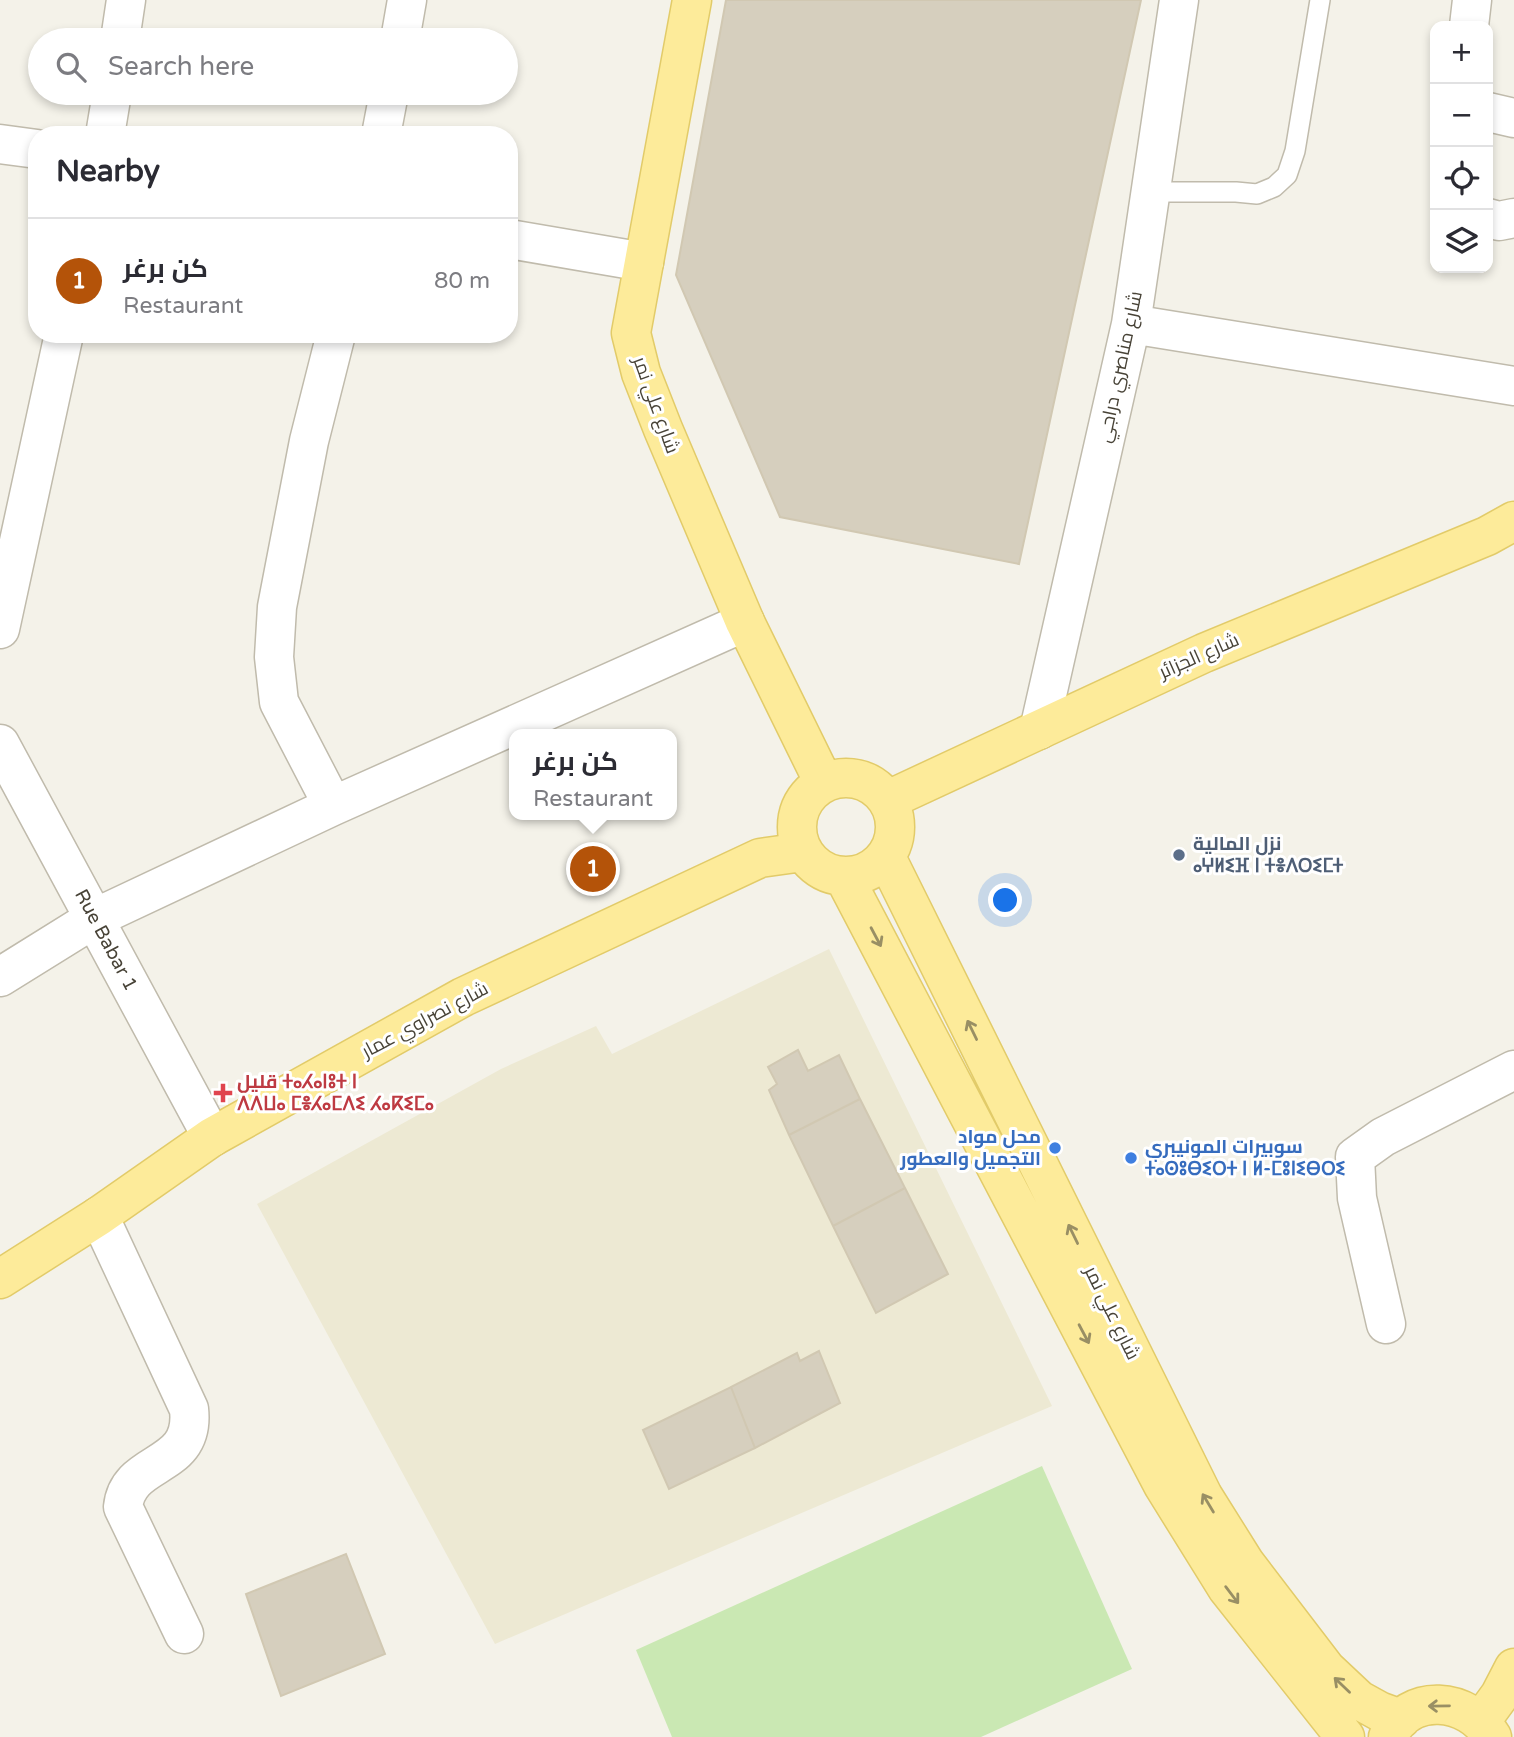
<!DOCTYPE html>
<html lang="en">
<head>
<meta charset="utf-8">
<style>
	:root { --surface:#fff; --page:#f2f2f3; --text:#2b2b33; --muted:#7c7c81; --line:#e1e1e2; --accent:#b45309 }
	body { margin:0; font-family:"Varela Round",Cairo,"Noto Sans Tifinagh",sans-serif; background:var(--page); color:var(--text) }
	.controls { position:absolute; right:21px; top:21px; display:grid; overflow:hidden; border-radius:14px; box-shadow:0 4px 10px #0003 }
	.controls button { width:63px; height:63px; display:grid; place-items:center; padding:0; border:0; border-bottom:2px solid var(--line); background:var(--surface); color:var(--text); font:35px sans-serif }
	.you { position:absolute; left:1006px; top:901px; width:24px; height:24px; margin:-18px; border:5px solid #fff; border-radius:50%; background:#1a73e8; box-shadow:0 0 0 10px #1a73e833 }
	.badge { display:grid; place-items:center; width:46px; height:46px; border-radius:50%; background:var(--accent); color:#fff; font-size:23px; font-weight:700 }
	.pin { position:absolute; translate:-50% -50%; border:4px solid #fff; box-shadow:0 2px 7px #0006 }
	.popup { position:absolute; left:509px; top:729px; width:168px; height:91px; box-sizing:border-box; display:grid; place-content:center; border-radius:14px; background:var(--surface); filter:drop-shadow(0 2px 5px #0005); font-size:23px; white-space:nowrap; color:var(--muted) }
	.popup b { font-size:26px; color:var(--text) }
	.popup::after { content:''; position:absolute; left:50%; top:100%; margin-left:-14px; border:14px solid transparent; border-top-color:var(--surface) }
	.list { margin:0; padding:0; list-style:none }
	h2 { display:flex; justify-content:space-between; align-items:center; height:91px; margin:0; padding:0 28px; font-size:30px }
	h2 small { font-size:23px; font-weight:400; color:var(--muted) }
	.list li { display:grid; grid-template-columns:46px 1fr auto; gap:21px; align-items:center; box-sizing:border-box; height:126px; padding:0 28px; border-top:2px solid var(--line) }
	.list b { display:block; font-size:26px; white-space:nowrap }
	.list p { margin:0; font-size:23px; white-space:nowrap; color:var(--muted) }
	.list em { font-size:23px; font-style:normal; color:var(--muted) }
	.icon { flex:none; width:38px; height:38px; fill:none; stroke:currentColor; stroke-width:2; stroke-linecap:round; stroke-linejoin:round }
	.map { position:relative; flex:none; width:1514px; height:1737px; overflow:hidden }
	.search { position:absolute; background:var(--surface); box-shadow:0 4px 10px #0003; left:28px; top:28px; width:490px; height:77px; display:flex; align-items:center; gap:18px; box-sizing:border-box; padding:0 24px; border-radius:38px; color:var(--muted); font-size:26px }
	.panel { position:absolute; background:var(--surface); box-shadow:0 4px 10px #0003; left:28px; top:126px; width:490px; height:217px; border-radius:28px }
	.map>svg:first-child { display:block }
	.education { fill:#ede9d3 }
	.green { fill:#cae8b3 }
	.building { fill:#d6cfbe; stroke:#d1c8b2; stroke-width:2 }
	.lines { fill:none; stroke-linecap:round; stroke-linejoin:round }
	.lane-casing { stroke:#c0bbac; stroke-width:22 }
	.street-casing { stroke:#c0bbac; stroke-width:41 }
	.primary-casing { stroke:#e2cb69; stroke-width:41 }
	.lane { stroke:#fff; stroke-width:19 }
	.street { stroke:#fff; stroke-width:38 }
	.primary { stroke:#fdeb9a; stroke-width:38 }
	.oneway { stroke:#998f64 }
	.service-dot { fill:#5c6f8a; stroke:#fff; stroke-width:2.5 }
	.health-dot { fill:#e0444e; stroke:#fff; stroke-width:2.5 }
	.shop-dot { fill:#3f7fe0; stroke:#fff; stroke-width:2.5 }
	.labels { text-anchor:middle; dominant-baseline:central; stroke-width:6; stroke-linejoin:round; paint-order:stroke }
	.street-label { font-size:19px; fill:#484337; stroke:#fff }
	.service-label { font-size:19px; font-weight:bold; fill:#4e5e75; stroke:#fff; text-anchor:start }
	.health-label { font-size:19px; font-weight:bold; fill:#be3a42; stroke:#fff; text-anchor:start }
	.shop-label { font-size:19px; font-weight:bold; fill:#366cbe; stroke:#fff; text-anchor:end }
</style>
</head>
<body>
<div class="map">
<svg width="1514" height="1737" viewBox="0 0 1514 1737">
	<rect width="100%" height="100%" fill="#f4f2e9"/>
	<!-- education -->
	<path class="education" d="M 829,949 L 1052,1406 L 495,1644 L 257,1204 L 501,1069 L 596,1026 L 612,1054 Z"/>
	<!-- green -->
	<path class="green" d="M 1042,1466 L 1132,1669 L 981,1737 L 672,1737 L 636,1650 Z"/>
	<!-- building -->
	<path class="building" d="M 726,0 L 1141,0 L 1019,564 L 780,517 L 676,275 Z
		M 798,1050 L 808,1071 L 839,1055 L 860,1099 L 789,1135 L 769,1090 L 777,1084 L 768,1067 Z
		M 860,1099 L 905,1188 L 833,1226 L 789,1135 Z
		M 905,1188 L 948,1274 L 876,1313 L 833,1226 Z
		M 819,1351 L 840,1403 L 755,1448 L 731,1387 L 797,1353 L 800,1361 Z
		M 731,1387 L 755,1448 L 669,1489 L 643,1430 Z
		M 346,1554 L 385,1654 L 281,1696 L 246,1594 Z"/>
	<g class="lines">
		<!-- lane casing -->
		<g class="lane-casing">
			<path id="lane" d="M 1151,192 L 1236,192 L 1257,194 L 1274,187 L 1287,175 L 1295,151 L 1320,0"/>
		</g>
		<!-- street casing -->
		<g class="street-casing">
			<path id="street" d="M 1469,26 L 1472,0
				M 120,40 L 126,0
				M 400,40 L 407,0
				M 1488,112 L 1514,118
				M 105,135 L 112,93
				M 381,135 L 389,93
				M 0,144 L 37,149
				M 1488,218 L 1499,221 L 1514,218
				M 509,239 L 644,262
				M 1131,324 L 1514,386
				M 0,629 L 64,334
				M 1039,730 L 1131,324 L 1179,0
				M 0,744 L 212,1137
				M 333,806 L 279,702 L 274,657 L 277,607 L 309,441 L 336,334
				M 0,977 L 95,918 L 333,806 L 745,622
				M 99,1216 L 189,1409 C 196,1471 128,1457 123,1507 L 184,1634
				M 1386,1324 L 1357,1198 L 1355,1157 L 1383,1137 L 1514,1070"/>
		</g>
		<!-- primary casing -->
		<g class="primary-casing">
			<path id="primary" d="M 692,0 L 631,333 L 641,373 L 663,429 L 745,622 L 824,783
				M797 827a49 49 0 1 1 98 0a49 49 0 1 1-98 0Z
				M 888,800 L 1204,653 L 1487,536 L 1514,521
				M 886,857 L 1203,1496 L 1245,1563 L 1326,1669 L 1359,1700 L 1379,1711 L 1401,1719
				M 844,877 L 1163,1485 L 1227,1588 L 1345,1737
				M 0,1279 L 99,1216 L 212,1137 L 463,997 L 760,858 L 803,852
				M 1481,1721 L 1500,1695 L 1514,1668
				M 1388,1737 C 1408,1691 1469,1697 1492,1737"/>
		</g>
		<!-- lane -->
		<use href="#lane" class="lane"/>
		<!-- street -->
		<use href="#street" class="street"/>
		<!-- primary -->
		<use href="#primary" class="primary"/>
	</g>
	<!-- one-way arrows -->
	<defs><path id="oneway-shaft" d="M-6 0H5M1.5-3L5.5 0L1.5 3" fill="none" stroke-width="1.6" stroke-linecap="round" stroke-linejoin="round" transform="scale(1.75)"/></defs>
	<g class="oneway">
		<use href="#oneway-shaft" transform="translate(876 937) rotate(62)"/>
		<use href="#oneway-shaft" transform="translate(972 1030) rotate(-116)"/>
		<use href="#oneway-shaft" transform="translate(1073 1234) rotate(-116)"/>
		<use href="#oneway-shaft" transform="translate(1084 1334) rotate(62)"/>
		<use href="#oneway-shaft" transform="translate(1208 1503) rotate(-121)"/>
		<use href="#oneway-shaft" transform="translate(1232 1595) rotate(53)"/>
		<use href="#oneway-shaft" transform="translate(1342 1685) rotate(-136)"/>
		<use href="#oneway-shaft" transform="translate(1439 1706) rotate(179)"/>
	</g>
	<!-- markers -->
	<circle class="service-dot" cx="1179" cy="855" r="7"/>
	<path class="health-dot" d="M219.5 1082.5h7v7h7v7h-7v7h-7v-7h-7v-7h7z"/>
	<g class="shop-dot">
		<circle cx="1055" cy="1148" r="7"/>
		<circle cx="1131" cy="1158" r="7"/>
	</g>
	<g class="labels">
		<!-- street labels -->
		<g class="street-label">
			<text transform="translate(1120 367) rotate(-78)">شارع مناصري دراجي</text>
			<text transform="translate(656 405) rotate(70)">شارع علي نمر</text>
			<text transform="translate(1199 656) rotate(-24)">شارع الجزائر</text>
			<text transform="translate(106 940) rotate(62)">Rue Babar 1</text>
			<text transform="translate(425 1020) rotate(-28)">شارع نصراوي عمار</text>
			<text transform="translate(1112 1313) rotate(64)">شارع علي نمر</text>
		</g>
		<!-- service labels -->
		<g class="service-label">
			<text x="1193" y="844">نزل المالية<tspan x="1193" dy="22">ⴰⵖⵍⵉⴼ ⵏ ⵜⴻⴷⵔⵉⵎⵜ</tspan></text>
		</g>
		<!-- health labels -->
		<g class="health-label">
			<text x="237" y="1082">قليل ⵜⴰⵃⴰⵏⵓⵜ ⵏ<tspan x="237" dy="22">ⴷⴷⵡⴰ ⵎⴻⵃⴰⵎⴷⵉ ⵃⴰⴽⵉⵎⴰ</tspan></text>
		</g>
		<!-- shop labels -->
		<g class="shop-label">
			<text x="1041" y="1137">محل مواد<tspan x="1041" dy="22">التجميل والعطور</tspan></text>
			<text x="1145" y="1147" text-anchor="start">سوبيرات المونيبري<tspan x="1145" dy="22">ⵜⴰⵙⵓⴱⵉⵔⵜ ⵏ ⵍ-ⵎⵓⵏⵉⴱⵔⵉ</tspan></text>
		</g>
	</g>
</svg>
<div class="controls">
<button>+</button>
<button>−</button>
<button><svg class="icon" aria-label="locate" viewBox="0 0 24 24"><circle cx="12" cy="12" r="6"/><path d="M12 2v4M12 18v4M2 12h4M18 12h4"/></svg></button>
<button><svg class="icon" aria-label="layers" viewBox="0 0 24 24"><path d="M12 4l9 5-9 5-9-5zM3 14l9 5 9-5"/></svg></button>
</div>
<div class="you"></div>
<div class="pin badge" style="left:593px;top:869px">1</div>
<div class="popup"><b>كن برغر</b>Restaurant</div>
<div class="search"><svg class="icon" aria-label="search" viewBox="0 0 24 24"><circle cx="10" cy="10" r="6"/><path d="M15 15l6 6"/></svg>Search here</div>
<section class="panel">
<h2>Nearby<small></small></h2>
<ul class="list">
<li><span class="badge">1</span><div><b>كن برغر</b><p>Restaurant</p></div><em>80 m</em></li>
</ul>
</section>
</div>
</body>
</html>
